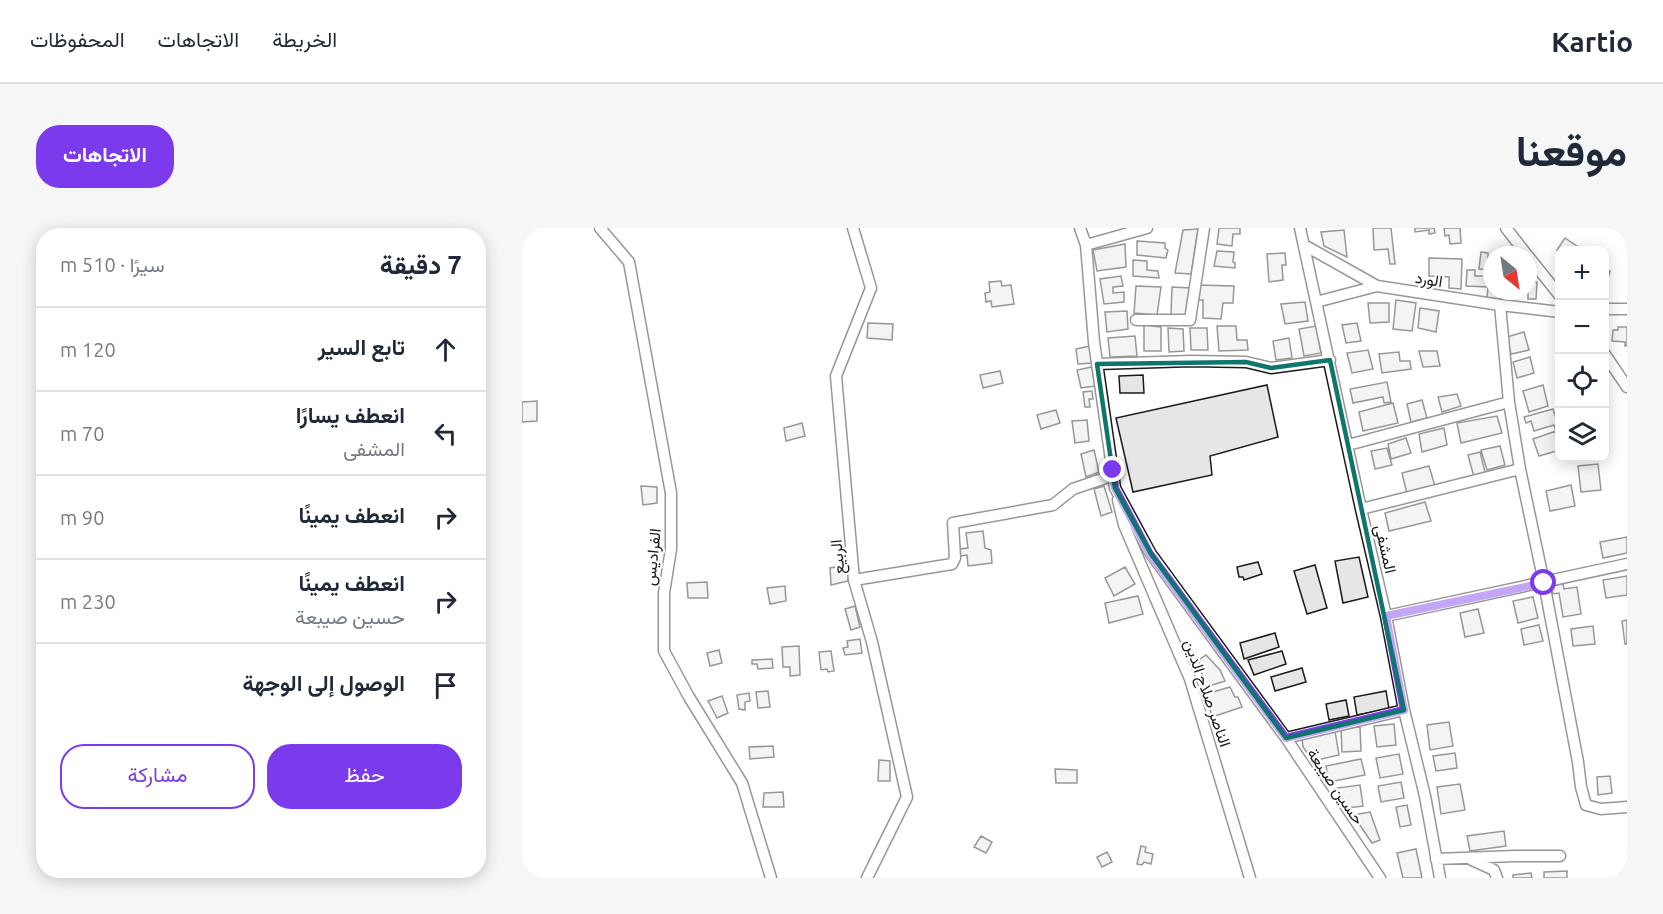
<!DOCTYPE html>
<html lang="ar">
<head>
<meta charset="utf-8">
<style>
	:root { --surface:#fff; --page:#f6f6f7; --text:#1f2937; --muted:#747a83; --line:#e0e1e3; --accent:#7c3aed }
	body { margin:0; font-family:Ubuntu,Vazirmatn,sans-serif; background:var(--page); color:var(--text); direction:rtl }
	.controls { position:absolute; right:18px; top:18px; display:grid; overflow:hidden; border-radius:12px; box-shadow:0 3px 15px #0003 }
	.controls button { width:54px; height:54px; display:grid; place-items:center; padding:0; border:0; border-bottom:2px solid var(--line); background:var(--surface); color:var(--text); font:30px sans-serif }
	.compass { position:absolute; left:961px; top:18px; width:54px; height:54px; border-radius:50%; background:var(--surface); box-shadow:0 3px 15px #0003; rotate:150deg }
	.stop { position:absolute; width:18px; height:18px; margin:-14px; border:4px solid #7c3aed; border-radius:50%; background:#fff }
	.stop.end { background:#7c3aed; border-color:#fff; box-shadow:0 2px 6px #0008 }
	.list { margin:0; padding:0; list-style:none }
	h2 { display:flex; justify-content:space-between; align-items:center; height:78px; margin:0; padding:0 24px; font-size:26px }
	h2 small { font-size:20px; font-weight:400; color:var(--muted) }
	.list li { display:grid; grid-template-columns:39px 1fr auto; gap:18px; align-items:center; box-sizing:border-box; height:84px; padding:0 24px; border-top:2px solid var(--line) }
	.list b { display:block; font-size:22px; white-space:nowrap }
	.list p { margin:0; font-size:20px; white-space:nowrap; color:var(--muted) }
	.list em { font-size:20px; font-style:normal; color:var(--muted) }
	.actions { display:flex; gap:12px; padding:18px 24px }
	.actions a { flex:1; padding:14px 0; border:2px solid var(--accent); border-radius:24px; text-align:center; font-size:21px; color:var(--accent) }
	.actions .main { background:var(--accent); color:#fff }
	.icon { flex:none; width:33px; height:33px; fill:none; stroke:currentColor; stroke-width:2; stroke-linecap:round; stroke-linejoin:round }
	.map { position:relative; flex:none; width:1105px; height:650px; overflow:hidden; direction:ltr; border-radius:24px }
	header { display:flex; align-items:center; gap:36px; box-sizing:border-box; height:84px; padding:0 30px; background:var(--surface); border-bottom:2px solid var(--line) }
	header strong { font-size:28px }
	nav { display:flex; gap:33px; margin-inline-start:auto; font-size:21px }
	.intro { display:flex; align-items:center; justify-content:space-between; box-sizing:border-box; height:144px; padding:0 36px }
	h1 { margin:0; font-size:42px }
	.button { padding:15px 27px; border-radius:24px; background:var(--accent); color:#fff; font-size:21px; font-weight:700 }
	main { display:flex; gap:36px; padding:0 36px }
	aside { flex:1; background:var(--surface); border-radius:24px; box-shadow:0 3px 15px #0003 }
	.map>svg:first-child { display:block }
	.building { fill:#e6e6e6; stroke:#1a1a1a; stroke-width:1.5 }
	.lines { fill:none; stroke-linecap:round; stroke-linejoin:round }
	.minor-casing { stroke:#1a1a1a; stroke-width:13 }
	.minor { stroke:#fff; stroke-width:10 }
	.route { stroke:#7c3aed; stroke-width:8 }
	.marked { fill:none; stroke:#0f766e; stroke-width:4.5; stroke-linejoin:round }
	.labels { text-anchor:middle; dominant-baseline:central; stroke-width:4.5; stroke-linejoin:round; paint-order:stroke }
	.street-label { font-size:16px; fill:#1a1a1a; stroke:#fff }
</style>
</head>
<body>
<header>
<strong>Kartio</strong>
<nav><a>الخريطة</a><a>الاتجاهات</a><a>المحفوظات</a></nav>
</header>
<div class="intro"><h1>موقعنا</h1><a class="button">الاتجاهات</a></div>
<main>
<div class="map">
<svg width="1105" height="650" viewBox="0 0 1105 650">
	<rect width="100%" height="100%" fill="#fff"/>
	<!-- building -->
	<path class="building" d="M 697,0 L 718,0 L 718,6 L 711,6 L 710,18 L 695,16 Z
		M 851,0 L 869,0 L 873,36 L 868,36 L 866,21 L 852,22 Z
		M 893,0 L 912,0 L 913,5 L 907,6 L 907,2 L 893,4 Z
		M 922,0 L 938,0 L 939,15 L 928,16 L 927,7 L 923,8 Z
		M 676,1 L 669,46 L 653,45 L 661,2 Z
		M 822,2 L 825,29 L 802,18 L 799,4 Z
		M 1043,10 L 1061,22 L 1038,23 L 1035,22 Z
		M 615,13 L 643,15 L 643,20 L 646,22 L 644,30 L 615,27 Z
		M 603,16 L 604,39 L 575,43 L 571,22 Z
		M 695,23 L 712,24 L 711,34 L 713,35 L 713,40 L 692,38 Z
		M 959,24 L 966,25 L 966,31 L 970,31 L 970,42 L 957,41 Z
		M 763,25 L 764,37 L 760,37 L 761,52 L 747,54 L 745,26 Z
		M 907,30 L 940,31 L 939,61 L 927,60 L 927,49 L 907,48 Z
		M 611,32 L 625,33 L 625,42 L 636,43 L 637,50 L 611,48 Z
		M 945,42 L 953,42 L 953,48 L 970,48 L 970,63 L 980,63 L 980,71 L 965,70 L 966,59 L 944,58 Z
		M 1082,42 L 1088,43 L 1083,61 L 1082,61 Z
		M 599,48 L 601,58 L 591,59 L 591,65 L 602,64 L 602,74 L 582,76 L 578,51 Z
		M 479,53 L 480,58 L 489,57 L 492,76 L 470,79 L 469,73 L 464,74 L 463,65 L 468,64 L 467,54 Z
		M 1006,54 L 1015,54 L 1014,71 L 1006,71 L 1006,64 L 989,64 L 1006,63 Z
		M 676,57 L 712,58 L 711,75 L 701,75 L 699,91 L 681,90 L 681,72 L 676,72 Z
		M 614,58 L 639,59 L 635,87 L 612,85 Z
		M 650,59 L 669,60 L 667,88 L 649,87 Z
		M 874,72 L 894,75 L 890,103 L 871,101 Z
		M 783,74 L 786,93 L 763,96 L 759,76 Z
		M 846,75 L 867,75 L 867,94 L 848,95 Z
		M 898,80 L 917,83 L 914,104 L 896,100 Z
		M 605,83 L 606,101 L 585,104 L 583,84 Z
		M 346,95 L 371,96 L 370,112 L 345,110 Z
		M 835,95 L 839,113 L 824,115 L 820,97 Z
		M 622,97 L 639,99 L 639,123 L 622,123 Z
		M 695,98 L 714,98 L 715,112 L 725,112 L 726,122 L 697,123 Z
		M 794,98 L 799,125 L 782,128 L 777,101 Z
		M 1096,99 L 1105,99 L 1105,118 L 1103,118 L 1103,114 L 1090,113 L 1091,102 L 1096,102 Z
		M 646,100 L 661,101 L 662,123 L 647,124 Z
		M 668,100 L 685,100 L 686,122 L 669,122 Z
		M 1002,104 L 1007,122 L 989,126 L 985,109 Z
		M 613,108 L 615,128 L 588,129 L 586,110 Z
		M 767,110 L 770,130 L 754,132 L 751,113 Z
		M 568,118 L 570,135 L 556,136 L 554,121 Z
		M 846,122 L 851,141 L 830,145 L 825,125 Z
		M 897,123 L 915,123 L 918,138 L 901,139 Z
		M 877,124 L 878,133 L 888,133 L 889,141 L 860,145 L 857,126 Z
		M 1008,129 L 1012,145 L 995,150 L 991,134 Z
		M 570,139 L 573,158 L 559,160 L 555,142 Z
		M 478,143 L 481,155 L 461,160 L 458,147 Z
		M 621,147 L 622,165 L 598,165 L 597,148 Z
		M 865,154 L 869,174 L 862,175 L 861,169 L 831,175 L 828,161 Z
		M 745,157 L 756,209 L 688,228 L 690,247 L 611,264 L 594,190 Z
		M 1021,157 L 1026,178 L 1007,184 L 1001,163 Z
		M 570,163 L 571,171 L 567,171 L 568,179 L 563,179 L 561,164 Z
		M 935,166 L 939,178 L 920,184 L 916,169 Z
		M 900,172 L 905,190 L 889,194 L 885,176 Z
		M 15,173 L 15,193 L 0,194 L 0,174 Z
		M 871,175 L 876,195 L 841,203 L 837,184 Z
		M 1031,181 L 1037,200 L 1033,201 L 1032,197 L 1012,203 L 1009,193 L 1004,195 L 1002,189 Z
		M 534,182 L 538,195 L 519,201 L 515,187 Z
		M 975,188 L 980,205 L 939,215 L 935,195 Z
		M 565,192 L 567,213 L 553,215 L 550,193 Z
		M 280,195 L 283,208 L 264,213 L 262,200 Z
		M 922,200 L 925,217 L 900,224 L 897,206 Z
		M 1034,203 L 1038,222 L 1017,228 L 1011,211 Z
		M 884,210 L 889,225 L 869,231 L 866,216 Z
		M 978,218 L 983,237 L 965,242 L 959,222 Z
		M 865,220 L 870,237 L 853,241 L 849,223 Z
		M 572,222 L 577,244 L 564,249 L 559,226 Z
		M 958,224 L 963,244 L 952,249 L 946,227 Z
		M 1076,236 L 1079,262 L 1059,264 L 1056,238 Z
		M 907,238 L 913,258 L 885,266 L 880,245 Z
		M 1049,257 L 1053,278 L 1028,283 L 1024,263 Z
		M 119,258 L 135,259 L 135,275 L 121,277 Z
		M 582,258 L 590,284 L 579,288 L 572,261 Z
		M 903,274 L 909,293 L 867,303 L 863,285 Z
		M 461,303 L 463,320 L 469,322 L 470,335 L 446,338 L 445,327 L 438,328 L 437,321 L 446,320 L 444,305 Z
		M 1105,309 L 1105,325 L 1081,330 L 1078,314 Z
		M 837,329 L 846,369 L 821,375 L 813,333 Z
		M 736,334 L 740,346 L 722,352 L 721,349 L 717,349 L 715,339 Z
		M 326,337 L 326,353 L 309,357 L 308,340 Z
		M 793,337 L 805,380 L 785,386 L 772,343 Z
		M 603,339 L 613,356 L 592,368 L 583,350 Z
		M 1105,348 L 1105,367 L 1084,370 L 1081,352 Z
		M 185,354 L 186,370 L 166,370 L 165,355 Z
		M 1041,356 L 1042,361 L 1055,359 L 1059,386 L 1041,389 L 1037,365 L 1031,366 L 1029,358 Z
		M 263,358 L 264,373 L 248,376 L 245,360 Z
		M 616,368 L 621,386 L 587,395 L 583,375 Z
		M 1011,369 L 1016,390 L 996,395 L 991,373 Z
		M 333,378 L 338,399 L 329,402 L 323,381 Z
		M 956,381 L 962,405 L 943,409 L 938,385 Z
		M 1105,392 L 1105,416 L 1103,416 L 1100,393 Z
		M 1017,397 L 1021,413 L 1002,417 L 999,401 Z
		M 1071,398 L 1073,416 L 1051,418 L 1049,401 Z
		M 753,405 L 757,419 L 722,431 L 718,415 Z
		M 338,411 L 340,425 L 323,427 L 321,420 L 326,419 L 325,413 Z
		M 277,418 L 278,447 L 268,448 L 268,439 L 261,439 L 260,419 Z
		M 197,422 L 200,435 L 188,438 L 185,425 Z
		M 309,423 L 312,443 L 306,444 L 305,441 L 299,442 L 297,424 Z
		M 760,423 L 764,436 L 732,447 L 726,432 Z
		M 684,427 L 698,442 L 703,453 L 684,459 L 677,436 L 678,431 Z
		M 250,431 L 251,440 L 236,441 L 235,436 L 230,436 L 230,432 Z
		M 780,440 L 784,454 L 753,463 L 749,449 Z
		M 708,459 L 713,469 L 716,469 L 720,479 L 690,489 L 684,466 Z
		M 246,463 L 248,479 L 236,480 L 234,464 Z
		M 864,463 L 867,481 L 835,487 L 832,469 Z
		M 227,465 L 228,473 L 223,474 L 223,482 L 217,481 L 215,467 Z
		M 200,468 L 206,485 L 195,490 L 186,473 Z
		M 824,472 L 827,488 L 807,492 L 804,476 Z
		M 927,494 L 931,518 L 908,522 L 905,497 Z
		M 872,496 L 874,517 L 855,519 L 852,498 Z
		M 838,499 L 839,523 L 820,524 L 819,500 Z
		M 813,503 L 817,527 L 791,533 L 781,519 L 780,510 Z
		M 251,518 L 252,529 L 228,531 L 227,519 Z
		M 933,525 L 935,540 L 914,543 L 911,528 Z
		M 877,526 L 881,546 L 858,550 L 854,530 Z
		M 839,531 L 843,547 L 807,554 L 804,538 Z
		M 357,532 L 368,533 L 368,553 L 356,553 Z
		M 533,541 L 555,542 L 555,555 L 534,555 Z
		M 1088,548 L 1090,565 L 1076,567 L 1075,549 Z
		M 879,554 L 882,570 L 859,574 L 856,558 Z
		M 938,556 L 943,582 L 919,586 L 915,559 Z
		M 838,557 L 841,578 L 824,580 L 815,560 Z
		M 261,564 L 262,579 L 241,579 L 242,565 Z
		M 885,577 L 889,597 L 878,599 L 874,579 Z
		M 848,584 L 858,612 L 850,615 L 831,587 Z
		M 982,603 L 984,618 L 948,623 L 945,608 Z
		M 459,608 L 470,614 L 464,625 L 452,619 Z
		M 619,618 L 624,619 L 623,624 L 631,626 L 629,636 L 622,634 L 620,637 L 615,636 Z
		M 894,621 L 900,650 L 881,650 L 875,625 Z
		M 585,624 L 590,634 L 580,639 L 575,629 Z
		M 1045,643 L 1045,650 L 1022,650 L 1022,644 Z
		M 1009,645 L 1010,650 L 991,650 L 991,647 Z"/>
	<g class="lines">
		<!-- minor casing -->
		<g class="minor-casing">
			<path id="minor" d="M 78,0 L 107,34 L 149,265 L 149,321 L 142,365 L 142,423 L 167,469 L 220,555 L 249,650
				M 331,0 L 349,60 L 314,148 L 332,352 L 350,414 L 385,569 L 345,650
				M 558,0 L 564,17 L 572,114 L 593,260 L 629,326 L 764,510 L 858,650
				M 778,0 L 839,281 L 864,388 L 882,482 L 903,568 L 918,650
				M 984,0 L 1005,27
				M 564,17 L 625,0
				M 782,17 L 855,58 L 978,77 L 1038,84
				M 1006,28 L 1038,68
				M 794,74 L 855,58
				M 978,77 L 987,174 L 998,241 L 1022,355 L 1056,534 L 1059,559 L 1064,577 L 1079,581 L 1105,579
				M 1082,81 L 1105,81
				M 614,92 L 668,92 L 682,0
				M 1082,125 L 1105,159
				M 575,136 L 669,133 L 724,134 L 749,140 L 808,132
				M 826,217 L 987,174
				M 596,272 L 602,297 L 668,451 L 728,650
				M 839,281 L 998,241
				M 332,352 L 430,336 L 433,330 L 431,295 L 531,277 L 551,261 L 592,247
				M 864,388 L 1105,336
				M 764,510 L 882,482
				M 914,631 L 993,628 L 1038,628
				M 950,632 L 972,642 L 975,650"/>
		</g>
		<!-- minor -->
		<use href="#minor" class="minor"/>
	</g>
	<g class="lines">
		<!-- route -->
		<path class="route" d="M 591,242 L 593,260 L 628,326 L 764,510 L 882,482 L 864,388 L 1022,355"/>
	</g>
	<!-- marked area -->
	<path d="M0 0H1105V650H0ZM 808,132 L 882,482 L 764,510 L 629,326 L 593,260 L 575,136 L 724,134 L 749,140 Z" fill="#fff" fill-opacity=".55" fill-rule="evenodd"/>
	<path class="marked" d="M 808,132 L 882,482 L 764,510 L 629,326 L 593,260 L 575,136 L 724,134 L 749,140 Z"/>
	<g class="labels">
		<!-- street labels -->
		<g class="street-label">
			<text transform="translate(907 51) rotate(9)">الورد</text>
			<text transform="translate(864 321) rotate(77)">المشفى</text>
			<text transform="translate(130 329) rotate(-84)">الفراديس</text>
			<text transform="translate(315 329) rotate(-95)">الربيع</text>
			<text transform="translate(686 465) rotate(71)">الناصر صلاح الدين</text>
			<text transform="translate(814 558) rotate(56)">حسين صيبعة</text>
		</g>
	</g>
</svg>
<div class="controls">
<button>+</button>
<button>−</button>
<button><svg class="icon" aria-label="locate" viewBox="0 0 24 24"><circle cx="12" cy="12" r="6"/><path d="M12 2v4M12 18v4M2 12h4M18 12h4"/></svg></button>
<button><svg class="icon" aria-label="layers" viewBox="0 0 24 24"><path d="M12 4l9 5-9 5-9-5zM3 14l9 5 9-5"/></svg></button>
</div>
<svg class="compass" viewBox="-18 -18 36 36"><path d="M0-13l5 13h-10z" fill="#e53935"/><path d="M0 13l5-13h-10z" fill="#747a83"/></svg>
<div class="stop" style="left:1022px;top:355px"></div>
<div class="stop end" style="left:591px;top:242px"></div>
</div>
<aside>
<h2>7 دقيقة<small>سيرًا · 510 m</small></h2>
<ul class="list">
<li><svg class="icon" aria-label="ahead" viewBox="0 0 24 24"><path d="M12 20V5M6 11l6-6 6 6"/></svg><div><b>تابع السير</b></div><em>120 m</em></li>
<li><svg class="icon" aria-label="left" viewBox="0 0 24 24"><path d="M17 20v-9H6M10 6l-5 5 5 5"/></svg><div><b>انعطف يسارًا</b><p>المشفى</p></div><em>70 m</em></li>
<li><svg class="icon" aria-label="right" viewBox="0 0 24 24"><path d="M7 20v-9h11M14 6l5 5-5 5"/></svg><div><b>انعطف يمينًا</b></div><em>90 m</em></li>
<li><svg class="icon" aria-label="right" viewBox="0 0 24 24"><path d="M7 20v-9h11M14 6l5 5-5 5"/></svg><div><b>انعطف يمينًا</b><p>حسين صيبعة</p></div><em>230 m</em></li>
<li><svg class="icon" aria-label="arrive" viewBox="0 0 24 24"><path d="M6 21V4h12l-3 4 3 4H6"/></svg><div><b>الوصول إلى الوجهة</b></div></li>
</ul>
<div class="actions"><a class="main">حفظ</a><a>مشاركة</a></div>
</aside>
</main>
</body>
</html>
